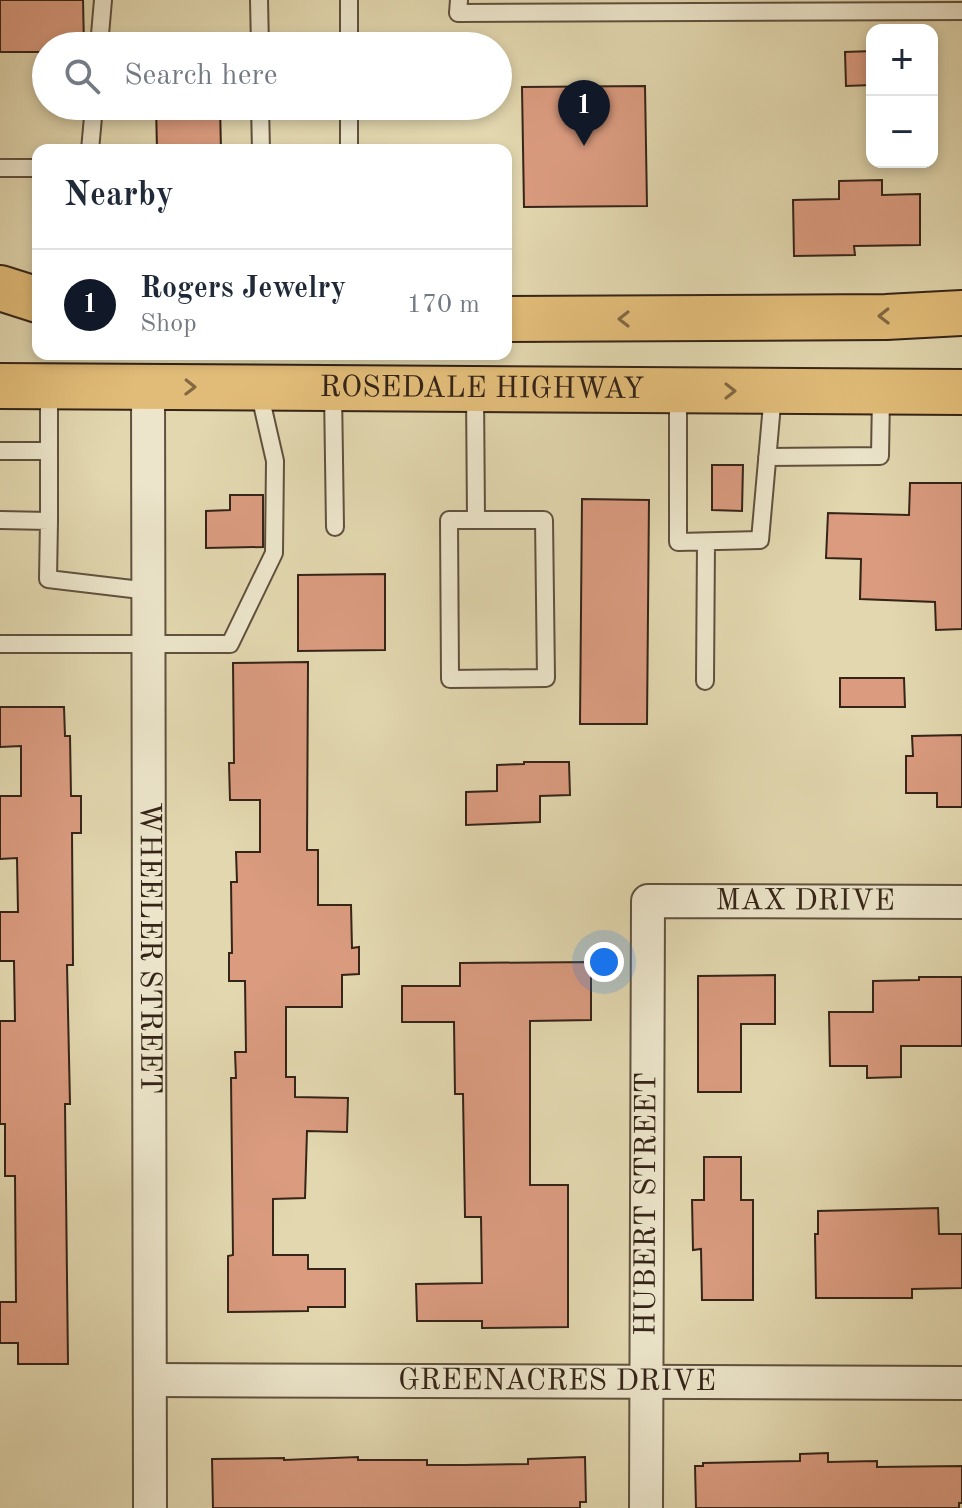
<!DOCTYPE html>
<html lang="en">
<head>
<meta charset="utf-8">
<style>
	:root { --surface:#fff; --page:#f6f6f7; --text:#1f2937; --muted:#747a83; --line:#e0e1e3; --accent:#111827 }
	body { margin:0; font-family:"Old Standard TT",serif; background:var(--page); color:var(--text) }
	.controls { position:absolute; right:24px; top:24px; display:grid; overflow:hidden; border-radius:16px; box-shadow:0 4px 12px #0003 }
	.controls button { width:72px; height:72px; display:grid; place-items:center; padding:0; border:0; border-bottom:2px solid var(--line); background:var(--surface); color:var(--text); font:40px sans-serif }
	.you { position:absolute; left:604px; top:962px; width:28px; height:28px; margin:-20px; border:6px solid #fff; border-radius:50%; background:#1a73e8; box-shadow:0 0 0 12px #1a73e833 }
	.badge { display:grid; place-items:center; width:52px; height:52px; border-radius:50%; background:var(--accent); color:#fff; font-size:26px; font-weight:700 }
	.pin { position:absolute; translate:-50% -66px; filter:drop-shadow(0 2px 4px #0008) }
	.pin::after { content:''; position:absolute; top:42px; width:28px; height:24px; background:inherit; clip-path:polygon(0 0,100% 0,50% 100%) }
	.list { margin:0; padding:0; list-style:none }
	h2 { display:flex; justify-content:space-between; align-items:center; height:104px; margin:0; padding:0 32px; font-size:34px }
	h2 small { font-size:26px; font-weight:400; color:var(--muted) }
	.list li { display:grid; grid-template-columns:52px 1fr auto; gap:24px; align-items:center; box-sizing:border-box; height:112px; padding:0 32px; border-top:2px solid var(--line) }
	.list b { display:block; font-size:30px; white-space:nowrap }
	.list p { margin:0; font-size:26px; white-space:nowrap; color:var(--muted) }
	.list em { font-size:26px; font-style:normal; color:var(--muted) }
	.icon { flex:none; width:44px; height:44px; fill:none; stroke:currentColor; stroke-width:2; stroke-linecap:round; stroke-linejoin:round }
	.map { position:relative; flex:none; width:962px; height:1508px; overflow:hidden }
	.search { position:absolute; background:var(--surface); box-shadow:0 4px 12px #0003; left:32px; top:32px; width:480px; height:88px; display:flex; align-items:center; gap:20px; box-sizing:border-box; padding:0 28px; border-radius:44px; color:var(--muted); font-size:30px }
	.panel { position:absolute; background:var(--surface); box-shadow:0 4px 12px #0003; left:32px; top:144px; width:480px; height:216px; border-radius:16px }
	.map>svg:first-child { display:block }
	.building { fill:#da9b7f; stroke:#352418; stroke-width:2 }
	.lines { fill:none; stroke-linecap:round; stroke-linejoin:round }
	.lane-casing { stroke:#60513e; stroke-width:20 }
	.street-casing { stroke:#60513e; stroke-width:36 }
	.primary-casing { stroke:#352418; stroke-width:48 }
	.lane { stroke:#ece5cb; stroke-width:16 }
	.street { stroke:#ece5cb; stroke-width:32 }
	.primary { stroke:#e1bc78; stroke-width:44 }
	.oneway { stroke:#826843 }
	.labels { text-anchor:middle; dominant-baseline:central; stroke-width:6; stroke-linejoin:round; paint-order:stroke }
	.street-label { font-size:30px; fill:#352418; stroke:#ece5cb }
</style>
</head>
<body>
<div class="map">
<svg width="962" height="1508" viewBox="0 0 962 1508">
	<rect width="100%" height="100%" fill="#e2d7af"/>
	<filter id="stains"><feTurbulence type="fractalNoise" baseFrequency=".0025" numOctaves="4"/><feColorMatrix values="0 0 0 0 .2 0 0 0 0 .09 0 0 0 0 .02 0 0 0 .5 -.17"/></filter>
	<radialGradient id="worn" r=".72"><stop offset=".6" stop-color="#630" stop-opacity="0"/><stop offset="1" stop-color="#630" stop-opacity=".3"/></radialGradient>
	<!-- building -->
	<path class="building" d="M 0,0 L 83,0 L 84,46 L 46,46 L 46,52 L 0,52 Z
		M 872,51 L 872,85 L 846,86 L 845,52 Z
		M 645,86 L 647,206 L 524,207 L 522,87 Z
		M 156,106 L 220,106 L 221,150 L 157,150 Z
		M 882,180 L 882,195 L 920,194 L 920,245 L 854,246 L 855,255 L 794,256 L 793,200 L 839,199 L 839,181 Z
		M 712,465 L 743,465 L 742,511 L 712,510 Z
		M 910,483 L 962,483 L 962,629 L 936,630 L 935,602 L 860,599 L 861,559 L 826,558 L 828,513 L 909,515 Z
		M 230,495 L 263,495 L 263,547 L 206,548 L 206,511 L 230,510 Z
		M 582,499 L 649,500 L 647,724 L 580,724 Z
		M 385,574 L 385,650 L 298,651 L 298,575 Z
		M 308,662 L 307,850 L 318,850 L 318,905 L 351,905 L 352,948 L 359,947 L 359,974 L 342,975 L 342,1007 L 286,1007 L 286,1077 L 295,1077 L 295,1097 L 348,1098 L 347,1132 L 307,1131 L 305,1198 L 273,1199 L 273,1255 L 308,1255 L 308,1269 L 345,1269 L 345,1307 L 308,1307 L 308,1311 L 228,1312 L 228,1256 L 233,1255 L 231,1078 L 236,1078 L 235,1052 L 246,1052 L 245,981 L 229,981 L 229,953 L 232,953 L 231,882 L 237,882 L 236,852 L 260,852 L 260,800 L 230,800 L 229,763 L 234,763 L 233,663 Z
		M 840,678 L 904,678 L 905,707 L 840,707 Z
		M 0,707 L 64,707 L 65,736 L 70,736 L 71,796 L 81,796 L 81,833 L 72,833 L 73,965 L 67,965 L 70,1104 L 65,1104 L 68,1364 L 18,1364 L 18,1343 L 0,1343 L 0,1302 L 16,1302 L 15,1176 L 5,1176 L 5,1124 L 0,1124 L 0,1021 L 15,1021 L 14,961 L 0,961 L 0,912 L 18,912 L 17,858 L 0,859 L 0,796 L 21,796 L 21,746 L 0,747 Z
		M 962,735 L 962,807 L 937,807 L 937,793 L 906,793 L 906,756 L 913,756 L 912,736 Z
		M 524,762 L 569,762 L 570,795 L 540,796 L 540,822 L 466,825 L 466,792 L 497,791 L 497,765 L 524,764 Z
		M 591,962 L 591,1020 L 530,1021 L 530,1185 L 568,1185 L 568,1327 L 482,1328 L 482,1321 L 417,1321 L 416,1284 L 482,1283 L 481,1217 L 465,1217 L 463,1094 L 455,1094 L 454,1022 L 402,1022 L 402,986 L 460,986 L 460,963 Z
		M 775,975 L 775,1024 L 741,1024 L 741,1092 L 698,1092 L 698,976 Z
		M 919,977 L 962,977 L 962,1046 L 901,1046 L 901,1077 L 867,1078 L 867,1066 L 830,1066 L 829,1012 L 873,1012 L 873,981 L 919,980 Z
		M 704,1157 L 741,1157 L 741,1200 L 753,1200 L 753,1300 L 702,1300 L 701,1249 L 693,1250 L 692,1200 L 704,1200 Z
		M 938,1208 L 939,1234 L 962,1234 L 962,1288 L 912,1289 L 912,1298 L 816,1298 L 815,1234 L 818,1234 L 818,1211 Z
		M 828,1453 L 828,1462 L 877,1461 L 877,1467 L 962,1466 L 962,1503 L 959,1503 L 959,1508 L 696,1508 L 695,1466 L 703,1466 L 703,1463 L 800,1461 L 800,1454 Z
		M 358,1457 L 358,1460 L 427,1460 L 427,1465 L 464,1465 L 528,1464 L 528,1459 L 585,1457 L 586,1502 L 580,1502 L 580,1508 L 213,1508 L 212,1459 L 284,1458 L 284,1460 Z"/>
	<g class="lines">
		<!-- lane casing -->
		<g class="lane-casing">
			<path id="lane" d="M 259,0 L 260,46
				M 349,0 L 349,46
				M 459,0 L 458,13 L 962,11
				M 99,46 L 103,0
				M 260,106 L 261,150
				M 349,106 L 349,150
				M 90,150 L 94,106
				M 0,168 L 38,168
				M 475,390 L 476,520
				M 333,391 L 335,527
				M 678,391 L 678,542 L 760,540 L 773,393
				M 0,451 L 49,451
				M 767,457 L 880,456 L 881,395
				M 0,520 L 49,521 L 49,388
				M 449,520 L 544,520 L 546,678 L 450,679 Z
				M 49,521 L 48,579 L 149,591
				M 0,644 L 230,644 L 274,553 L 275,461 L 259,391
				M 705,681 L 706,542"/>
		</g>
		<!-- street casing -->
		<g class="street-casing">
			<g id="street">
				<path id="s1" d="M 148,386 L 150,1508"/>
				<path id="s2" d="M 151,1380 L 962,1383"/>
				<path id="s3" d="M 646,1508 L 648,901 L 962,902"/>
			</g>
		</g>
		<!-- primary casing -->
		<g class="primary-casing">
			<g id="primary">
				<path d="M 0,288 L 38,300"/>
				<path d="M 506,319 L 886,317 L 962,313"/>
				<path id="s4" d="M 0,386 L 962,392"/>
			</g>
		</g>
		<!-- lane -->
		<use href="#lane" class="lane"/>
		<!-- street -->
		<use href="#street" class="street"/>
		<!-- primary -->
		<use href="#primary" class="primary"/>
	</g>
	<!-- one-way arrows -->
	<defs><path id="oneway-chevron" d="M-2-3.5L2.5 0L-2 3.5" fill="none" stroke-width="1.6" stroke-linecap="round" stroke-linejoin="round" transform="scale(2)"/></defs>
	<g class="oneway">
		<use href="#oneway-chevron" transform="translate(884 316) rotate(179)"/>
		<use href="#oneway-chevron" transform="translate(624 319) rotate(180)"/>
		<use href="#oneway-chevron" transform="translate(190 387) rotate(1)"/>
		<use href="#oneway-chevron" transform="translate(730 391)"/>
	</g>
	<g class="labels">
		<!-- street labels -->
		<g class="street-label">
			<text stroke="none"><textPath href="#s4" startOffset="482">ROSEDALE HIGHWAY</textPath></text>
			<text stroke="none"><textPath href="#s3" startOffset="764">MAX DRIVE</textPath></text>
			<text stroke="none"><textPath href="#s1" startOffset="562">WHEELER STREET</textPath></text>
			<text stroke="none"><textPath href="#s3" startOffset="304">HUBERT STREET</textPath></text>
			<text stroke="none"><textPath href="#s2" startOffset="406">GREENACRES DRIVE</textPath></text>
		</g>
	</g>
	<rect width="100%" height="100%" filter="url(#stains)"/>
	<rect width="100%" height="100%" fill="url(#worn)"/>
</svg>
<div class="controls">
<button>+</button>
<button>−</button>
</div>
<div class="you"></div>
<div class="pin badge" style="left:584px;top:146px">1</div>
<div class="search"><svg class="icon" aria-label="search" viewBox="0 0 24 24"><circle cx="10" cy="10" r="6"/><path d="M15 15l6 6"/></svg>Search here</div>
<section class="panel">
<h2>Nearby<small></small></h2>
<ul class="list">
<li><span class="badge">1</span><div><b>Rogers Jewelry</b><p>Shop</p></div><em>170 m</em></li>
</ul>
</section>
</div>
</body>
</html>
